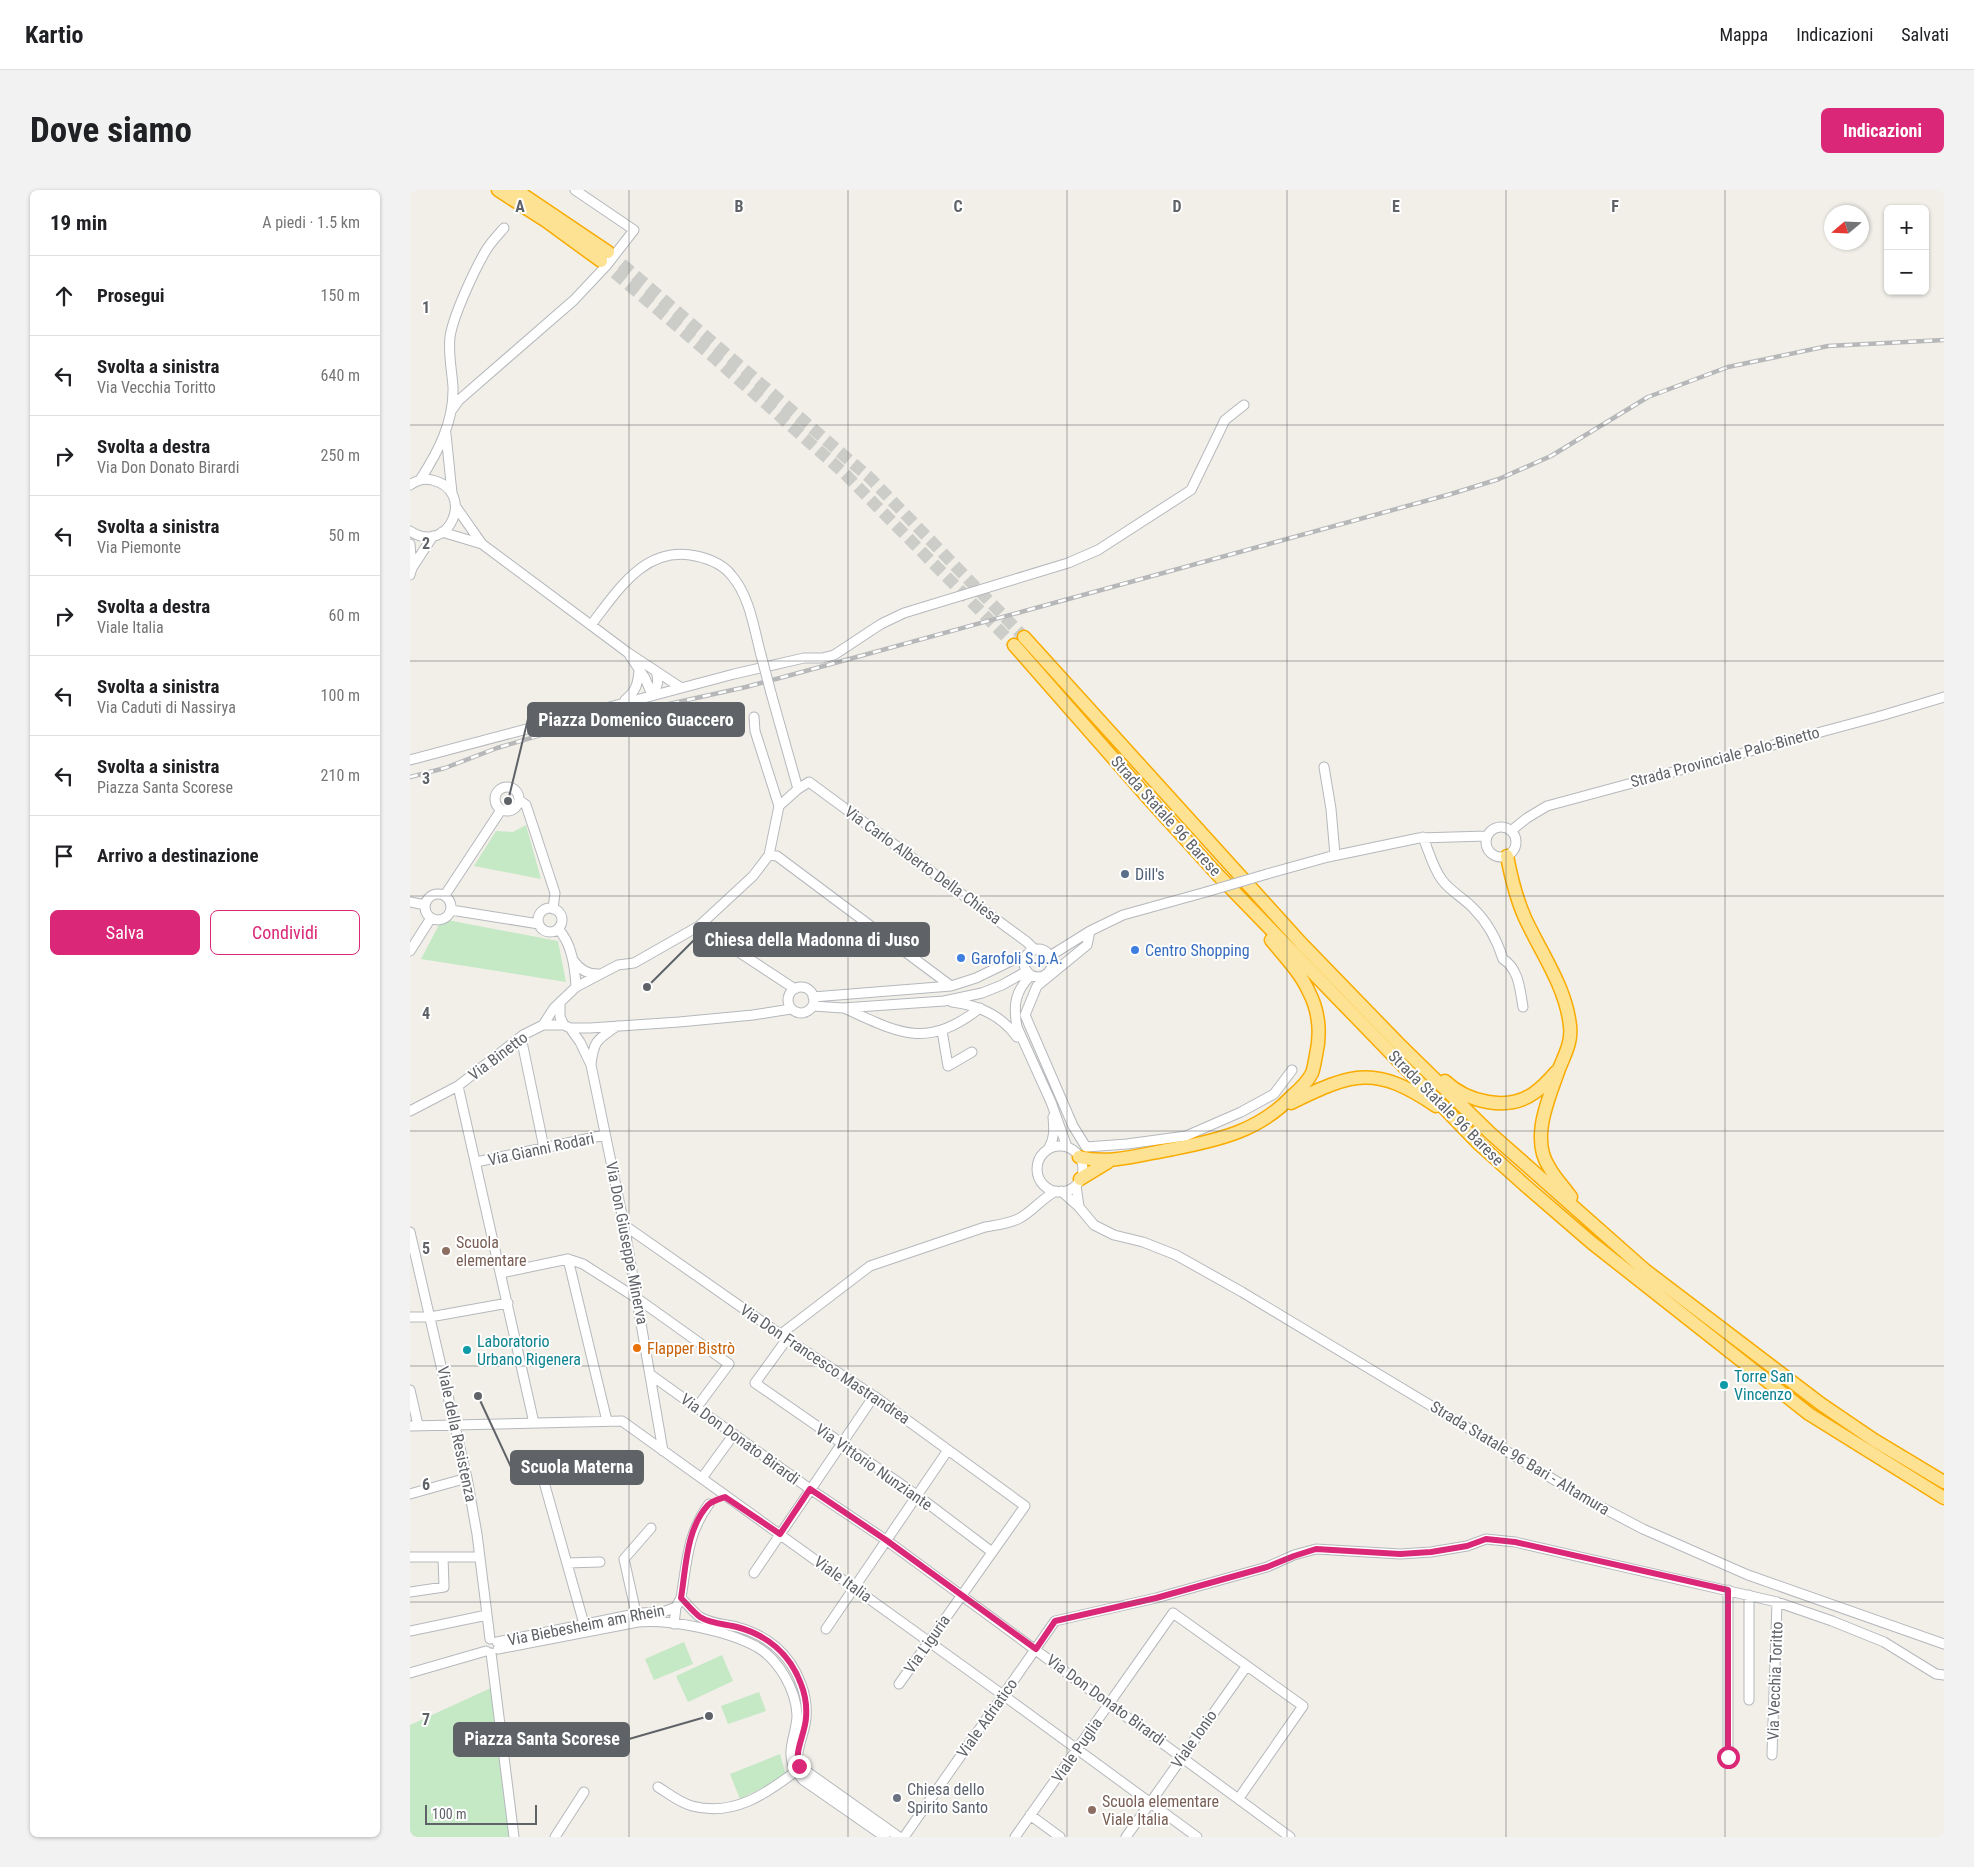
<!DOCTYPE html>
<html lang="it">
<head>
<meta charset="utf-8">
<style>
	:root { --surface:#fff; --page:#f2f2f2; --text:#202124; --muted:#757577; --line:#e0e0e0; --accent:#db2777 }
	body { margin:0; font-family:"Roboto Condensed",sans-serif; background:var(--page); color:var(--text) }
	.controls { position:absolute; right:15px; top:15px; display:grid; overflow:hidden; border-radius:8px; box-shadow:0 1px 4px #0004 }
	.controls button { width:45px; height:45px; display:grid; place-items:center; padding:0; border:0; border-bottom:1px solid var(--line); background:var(--surface); color:var(--text); font:25px sans-serif }
	.compass { position:absolute; left:1414px; top:15px; width:45px; height:45px; border-radius:50%; background:var(--surface); box-shadow:0 1px 4px #0004; rotate:251deg }
	.scale { position:absolute; left:15px; bottom:12px; width:112px; box-sizing:border-box; padding-left:5px; border:2px solid #5f6368; border-top:0; font-size:14px; line-height:18px; white-space:nowrap; color:#5f6368; -webkit-text-stroke:4px #fff; paint-order:stroke }
	.stop { position:absolute; width:15px; height:15px; margin:-11px; border:4px solid #db2777; border-radius:50%; background:#fff }
	.stop.end { background:#db2777; border-color:#fff; box-shadow:0 1px 5px #0008 }
	.list { margin:0; padding:0; list-style:none }
	h2 { display:flex; justify-content:space-between; align-items:center; height:65px; margin:0; padding:0 20px; font-size:21px }
	h2 small { font-size:16px; font-weight:400; color:var(--muted) }
	.list li { display:grid; grid-template-columns:32px 1fr auto; gap:15px; align-items:center; box-sizing:border-box; height:80px; padding:0 20px; border-top:1px solid var(--line) }
	.list b { display:block; font-size:19px; white-space:nowrap }
	.list p { margin:0; font-size:16px; white-space:nowrap; color:var(--muted) }
	.list em { font-size:16px; font-style:normal; color:var(--muted) }
	.actions { display:flex; gap:10px; padding:15px 20px }
	.actions a { flex:1; padding:11px 0; border:1px solid var(--accent); border-radius:8px; text-align:center; font-size:18px; color:var(--accent) }
	.actions .main { background:var(--accent); color:#fff }
	.icon { flex:none; width:28px; height:28px; fill:none; stroke:currentColor; stroke-width:2; stroke-linecap:round; stroke-linejoin:round }
	.map { position:relative; flex:none; width:1534px; height:1647px; overflow:hidden; border-radius:8px }
	header { display:flex; align-items:center; gap:30px; box-sizing:border-box; height:70px; padding:0 25px; background:var(--surface); border-bottom:1px solid var(--line) }
	header strong { font-size:24px }
	nav { display:flex; gap:28px; margin-inline-start:auto; font-size:18px }
	.intro { display:flex; align-items:center; justify-content:space-between; box-sizing:border-box; height:120px; padding:0 30px }
	h1 { margin:0; font-size:35px }
	.button { padding:12px 22px; border-radius:8px; background:var(--accent); color:#fff; font-size:18px; font-weight:700 }
	main { display:flex; gap:30px; padding:0 30px }
	aside { flex:1; background:var(--surface); border-radius:8px; box-shadow:0 1px 4px #0004 }
	.map>svg:first-child { display:block }
	.green { fill:#c5e8c5 }
	.lines { fill:none; stroke-linecap:round; stroke-linejoin:round }
	.highway-tunnel { stroke:#ccccc8; stroke-width:12; stroke-dasharray:12 6; stroke-linecap:butt }
	.minor-casing { stroke:#b5b8bc; stroke-width:11 }
	.highway-casing { stroke:#f9ab00; stroke-width:15 }
	.minor { stroke:#fff; stroke-width:9 }
	.highway { stroke:#fde293; stroke-width:12 }
	.rail-casing { stroke:#b6b7b8; stroke-width:4.5 }
	.rail { stroke:#fff; stroke-width:2.5; stroke-dasharray:8; stroke-linecap:butt }
	.minor-bridge-casing { stroke:#b5b8bc; stroke-width:11; stroke-linecap:butt }
	.minor-bridge { stroke:#fff; stroke-width:9 }
	.route { stroke:#db2777; stroke-width:6 }
	.grid { fill:none; stroke:#5f6368; stroke-width:1; stroke-opacity:0.55 }
	.service-dot { fill:#5c6f8a; stroke:#fff; stroke-width:2 }
	.shop-dot { fill:#3f7fe0; stroke:#fff; stroke-width:2 }
	.education-dot { fill:#8d6e63; stroke:#fff; stroke-width:2 }
	.food-dot { fill:#e8710a; stroke:#fff; stroke-width:2 }
	.culture-dot { fill:#0f9aa8; stroke:#fff; stroke-width:2 }
	.worship-dot { fill:#6b7280; stroke:#fff; stroke-width:2 }
	.labels { text-anchor:middle; dominant-baseline:central; stroke-width:4; stroke-linejoin:round; paint-order:stroke }
	.street-label { font-size:16px; fill:#5f6368; stroke:#fff }
	.service-label { font-size:16px; fill:#4e5e75; stroke:#fff; text-anchor:start }
	.shop-label { font-size:16px; fill:#366cbe; stroke:#fff; text-anchor:start }
	.education-label { font-size:16px; fill:#785e54; stroke:#fff; text-anchor:start }
	.culture-label { font-size:16px; fill:#0d838f; stroke:#fff; text-anchor:start }
	.food-label { font-size:16px; fill:#c56008; stroke:#fff; text-anchor:start }
	.worship-label { font-size:16px; fill:#5b616d; stroke:#fff; text-anchor:start }
	.grid-label { font-size:16px; text-anchor:middle; font-weight:bold; fill:#5f6368; stroke:#fff; stroke-width:4; stroke-linejoin:round; paint-order:stroke }
	.leader { fill:none; stroke:#5f6368; stroke-width:2 }
	.callout-dot { fill:#5f6368; stroke:#fff; stroke-width:2 }
	.callout { fill:#5f6368; stroke:#5f6368; stroke-width:2 }
	.callout-label { font-size:18px; text-anchor:middle; font-weight:bold; fill:#fff }
</style>
</head>
<body>
<header>
<strong>Kartio</strong>
<nav><a>Mappa</a><a>Indicazioni</a><a>Salvati</a></nav>
</header>
<div class="intro"><h1>Dove siamo</h1><a class="button">Indicazioni</a></div>
<main>
<aside>
<h2>19 min<small>A piedi · 1.5 km</small></h2>
<ul class="list">
<li><svg class="icon" aria-label="ahead" viewBox="0 0 24 24"><path d="M12 20V5M6 11l6-6 6 6"/></svg><div><b>Prosegui</b></div><em>150 m</em></li>
<li><svg class="icon" aria-label="left" viewBox="0 0 24 24"><path d="M17 20v-9H6M10 6l-5 5 5 5"/></svg><div><b>Svolta a sinistra</b><p>Via Vecchia Toritto</p></div><em>640 m</em></li>
<li><svg class="icon" aria-label="right" viewBox="0 0 24 24"><path d="M7 20v-9h11M14 6l5 5-5 5"/></svg><div><b>Svolta a destra</b><p>Via Don Donato Birardi</p></div><em>250 m</em></li>
<li><svg class="icon" aria-label="left" viewBox="0 0 24 24"><path d="M17 20v-9H6M10 6l-5 5 5 5"/></svg><div><b>Svolta a sinistra</b><p>Via Piemonte</p></div><em>50 m</em></li>
<li><svg class="icon" aria-label="right" viewBox="0 0 24 24"><path d="M7 20v-9h11M14 6l5 5-5 5"/></svg><div><b>Svolta a destra</b><p>Viale Italia</p></div><em>60 m</em></li>
<li><svg class="icon" aria-label="left" viewBox="0 0 24 24"><path d="M17 20v-9H6M10 6l-5 5 5 5"/></svg><div><b>Svolta a sinistra</b><p>Via Caduti di Nassirya</p></div><em>100 m</em></li>
<li><svg class="icon" aria-label="left" viewBox="0 0 24 24"><path d="M17 20v-9H6M10 6l-5 5 5 5"/></svg><div><b>Svolta a sinistra</b><p>Piazza Santa Scorese</p></div><em>210 m</em></li>
<li><svg class="icon" aria-label="arrive" viewBox="0 0 24 24"><path d="M6 21V4h12l-3 4 3 4H6"/></svg><div><b>Arrivo a destinazione</b></div></li>
</ul>
<div class="actions"><a class="main">Salva</a><a>Condividi</a></div>
</aside>
<div class="map">
<svg width="1534" height="1647" viewBox="0 0 1534 1647">
	<rect width="100%" height="100%" fill="#f1efe8"/>
	<!-- green -->
	<path class="green" d="M 116,635 L 131,689 L 64,676 L 86,641 L 103,642 Z
		M 32,729 L 148,751 L 156,792 L 11,769 Z
		M 274,1452 L 283,1474 L 244,1490 L 235,1469 Z
		M 312,1465 L 323,1491 L 278,1512 L 266,1486 Z
		M 81,1498 L 103,1647 L 0,1647 L 0,1535 Z
		M 349,1502 L 356,1521 L 318,1534 L 311,1516 Z
		M 370,1564 L 376,1586 L 330,1609 L 320,1584 Z"/>
	<g class="lines">
		<!-- highway-tunnel -->
		<path class="highway-tunnel" d="M 198,62 L 460,288 L 614,447
			M 191,71 L 301,165 L 434,283 L 604,455"/>
		<!-- minor casing -->
		<g class="minor-casing">
			<path id="minor" d="M 41,221 L 49,210 L 164,110 L 196,76 L 224,40 L 165,0
				M 36,244 L 42,303
				M 10,290 C 28,262 44,232 43,197 C 42,181 38,164 40,147 C 43,126 64,81 75,62 C 80,53 87,46 94,38
				M 0,295 C 7,290 15,288 22,290 C 67,300 40,367 0,341
				M 46,317 L 72,354
				M 32,342 L 72,354 L 217,462 L 270,497
				M 0,354 L 2,378 L 0,385
				M 2,378 L 23,346
				M 181,435 C 208,400 235,355 286,366 C 300,369 313,374 322,386 C 340,407 344,439 351,465
				M 220,466 L 235,488 L 242,505
				M 361,503 L 388,599
				M 242,505 C 248,496 249,491 246,481
				M 215,510 C 226,501 228,494 229,480
				M 344,527 L 345,541 L 369,616
				M 0,570 L 324,484 L 394,468 L 412,468 L 424,465 L 471,434 L 494,423 L 658,373 L 688,360 L 781,300 L 815,230 L 834,215
				M 914,577 L 921,619 L 925,665
				M85 609a12 12 0 1 1 24 0a12 12 0 1 1-24 0Z
				M 109,610 L 116,615 L 145,703 L 143,719
				M1076 652a15 15 0 1 1 30 0a15 15 0 1 1-30 0Z
				M 1102,640 L 1117,628 L 1137,616 L 1474,525 L 1534,507
				M 1013,647 C 1019,662 1023,678 1032,690 C 1041,702 1054,708 1064,719 C 1078,733 1087,750 1093,769 C 1109,779 1110,800 1113,817
				M 359,665 L 367,666 L 541,796
				M 857,684 L 918,667 L 1009,648 L 1077,646
				M15 717a13 13 0 1 1 26 0a13 13 0 1 1-26 0Z
				M 35,705 L 91,620
				M 0,712 L 15,715
				M128 730a12 12 0 1 1 24 0a12 12 0 1 1-24 0Z
				M 41,720 L 129,734
				M 289,736 L 385,799
				M 148,739 C 162,753 165,777 166,797
				M 680,741 L 677,755 L 627,796 L 615,825 L 663,936 L 676,957 L 717,954 L 776,946 L 831,922 L 864,904 L 882,880
				M614 773a14 14 0 1 1 28 0a14 14 0 1 1-28 0Z
				M 0,761 L 21,728
				M 640,766 L 680,741 L 713,725 L 796,702
				M 163,770 C 170,780 178,785 190,784
				M 621,785 C 605,801 603,815 607,837 L 641,912 L 657,957
				M378 810a13 13 0 1 1 26 0a13 13 0 1 1-26 0Z
				M 403,807 L 541,796 L 566,788 L 601,771 L 615,769
				M 542,812 C 568,815 591,825 607,847
				M 150,813 L 150,827 L 154,835
				M 403,816 L 433,818 L 534,811 L 572,803 L 592,795 L 617,781
				M 434,818 C 489,843 516,860 570,818
				M 133,835 L 144,818 L 166,797 L 208,775 L 224,773 L 289,736 L 343,686 L 359,665 L 369,616 L 388,599 L 399,592 L 617,752 L 625,760
				M 160,838 L 170,852 L 181,875 L 214,1035 L 253,1261
				M 532,841 L 538,876 L 562,862
				M 111,847 L 134,958
				M 181,874 C 184,850 187,850 207,836
				M 48,896 L 124,1233
				M 0,921 L 48,896 L 113,845 L 133,835 L 154,835 L 160,838 L 180,838 L 269,832 L 343,825 L 381,819
				M627 979a23 23 0 1 1 46 0a23 23 0 1 1-46 0Z
				M 639,958 C 645,947 644,939 643,927
				M 66,972 L 195,945
				M 666,995 L 669,1017
				M 651,1001 L 669,1017 L 684,1035 L 704,1045 L 733,1052 L 766,1065 L 832,1102 L 1176,1309 L 1233,1339 L 1338,1385 L 1534,1454
				M 214,1035 L 377,1149 L 464,1206 L 615,1316 L 489,1494
				M 0,1042 L 57,1288 L 67,1344 L 80,1449
				M 158,1069 L 197,1231
				M 91,1083 L 158,1069 L 173,1074 L 228,1109 L 319,1174 L 287,1217
				M 0,1127 L 20,1127 L 98,1113
				M 371,1144 L 460,1076 L 575,1037 C 586,1035 599,1034 610,1028 C 623,1021 631,1009 646,1001
				M 377,1149 L 345,1193 L 508,1306 L 582,1362
				M 241,1185 L 400,1299 L 476,1350 L 880,1647
				M 0,1200 L 8,1235
				M 0,1236 L 212,1231 L 593,1505 L 787,1647
				M 292,1288 L 324,1244
				M 134,1292 L 174,1434
				M 0,1304 L 57,1288
				M 0,1367 L 70,1367
				M 157,1373 L 190,1372
				M 344,1383 L 464,1206
				M 1318,1400 L 1318,1567
				M 0,1402 L 34,1397 L 33,1367
				M 271,1408 C 277,1414 283,1422 290,1427 C 301,1434 315,1434 327,1437 C 357,1445 380,1464 391,1494 C 395,1504 397,1516 396,1528 C 395,1544 384,1561 389,1576 L 489,1647
				M 226,1423 L 214,1369 L 241,1338
				M 264,1434 L 266,1417 L 271,1408 C 277,1372 277,1344 299,1314
				M 416,1439 L 538,1260
				M 0,1441 L 77,1425
				M 87,1452 L 230,1423 L 253,1422 L 266,1417
				M 88,1459 L 228,1432 C 261,1429 318,1441 347,1457 C 369,1470 386,1500 387,1525 C 387,1545 374,1562 386,1581 C 356,1604 323,1627 282,1616 C 270,1613 259,1604 248,1597
				M 81,1463 L 104,1647
				M 0,1483 L 76,1461
				M 1339,1510 L 1339,1405
				M 1362,1565 L 1367,1412
				M 386,1581 L 393,1590 L 475,1647
				M 620,1625 L 650,1647
				M 145,1647 L 174,1602
				M 494,1647 L 645,1431 L 746,1408 L 857,1377 L 884,1365 L 906,1359 L 990,1364 L 1021,1362 L 1057,1356 L 1076,1349 L 1105,1352 L 1367,1412 L 1422,1431 L 1474,1452 L 1526,1484 L 1534,1485
				M 605,1647 L 763,1423 L 893,1516 L 829,1608
				M 716,1647 L 836,1477"/>
		</g>
		<!-- highway casing -->
		<g class="highway-casing">
			<path id="highway" d="M 88,0 L 136,31 L 191,71
				M 106,0 L 198,62
				M 614,447 L 891,753 L 988,853 L 1080,943 L 1235,1080 L 1411,1214 L 1464,1250 L 1534,1292
				M 604,455 L 739,609 L 807,684 L 1069,954 L 1117,997 L 1182,1053 L 1399,1224 L 1534,1308
				M 1097,666 C 1101,687 1106,708 1115,728 C 1131,763 1156,797 1160,836 C 1162,852 1155,864 1149,879 C 1139,908 1120,948 1139,977 C 1145,988 1154,997 1161,1007
				M 1035,891 C 1057,912 1098,922 1124,903 C 1133,897 1140,889 1146,882
				M 881,913 C 943,882 966,875 1026,916
				M 669,967 C 700,975 733,964 763,959 C 809,950 849,941 882,906 C 889,900 898,891 902,883 C 904,878 905,870 906,865 C 911,844 909,821 899,802 C 890,782 874,766 861,750
				M 670,989 L 698,972"/>
		</g>
		<!-- minor -->
		<use href="#minor" class="minor"/>
		<!-- highway -->
		<use href="#highway" class="highway"/>
		<!-- rail casing -->
		<g class="rail-casing">
			<path id="rail" d="M 0,587 L 35,578 L 87,558 L 168,534 L 336,497 L 381,485 L 1041,304 L 1089,289 L 1141,266 L 1238,207 L 1318,177 L 1418,156 L 1534,150"/>
		</g>
		<!-- rail -->
		<use href="#rail" class="rail"/>
		<!-- minor-bridge casing -->
		<g class="minor-bridge-casing">
			<path id="minor-bridge" d="M 351,465 L 361,503
				M 796,702 L 857,684"/>
		</g>
		<!-- minor-bridge -->
		<use href="#minor-bridge" class="minor-bridge"/>
	</g>
	<g class="lines">
		<!-- route -->
		<path class="route" d="M 389,1576 C 384,1561 395,1544 396,1528 C 397,1516 395,1504 391,1494 C 380,1464 357,1445 327,1437 C 315,1434 301,1434 290,1427 C 283,1422 277,1414 271,1408 C 276,1378 276,1339 298,1315 C 302,1311 309,1309 315,1307 L 370,1344 L 400,1299 L 476,1350 L 626,1459 L 645,1431 L 746,1408 L 857,1377 L 884,1366 L 906,1359 L 990,1364 L 1021,1362 L 1057,1356 L 1076,1349 L 1105,1352 L 1318,1400 L 1318,1567"/>
	</g>
	<!-- grid -->
	<path class="grid" d="M 219,0 L 219,1647M 438,0 L 438,1647M 657,0 L 657,1647M 877,0 L 877,1647M 1096,0 L 1096,1647M 1315,0 L 1315,1647M 0,235 L 1534,235M 0,471 L 1534,471M 0,706 L 1534,706M 0,941 L 1534,941M 0,1176 L 1534,1176M 0,1412 L 1534,1412"/>
	<!-- markers -->
	<circle class="service-dot" cx="715" cy="684" r="5"/>
	<g class="shop-dot">
		<circle cx="725" cy="760" r="5"/>
		<circle cx="551" cy="768" r="5"/>
	</g>
	<g class="education-dot">
		<circle cx="36" cy="1061" r="5"/>
		<circle cx="682" cy="1620" r="5"/>
	</g>
	<circle class="food-dot" cx="227" cy="1158" r="5"/>
	<g class="culture-dot">
		<circle cx="57" cy="1160" r="5"/>
		<circle cx="1314" cy="1195" r="5"/>
	</g>
	<circle class="worship-dot" cx="487" cy="1608" r="5"/>
	<g class="labels">
		<!-- street labels -->
		<g class="street-label">
			<text transform="translate(1315 567) rotate(-15)">Strada Provinciale Palo-Binetto</text>
			<text transform="translate(756 626) rotate(48)">Strada Statale 96 Barese</text>
			<text transform="translate(513 675) rotate(36)">Via Carlo Alberto Della Chiesa</text>
			<text transform="translate(88 866) rotate(-37)">Via Binetto</text>
			<text transform="translate(1036 918) rotate(45)">Strada Statale 96 Barese</text>
			<text transform="translate(131 959) rotate(-12)">Via Gianni Rodari</text>
			<text transform="translate(217 1053) rotate(79)">Via Don Giuseppe Minerva</text>
			<text transform="translate(415 1174) rotate(34)">Via Don Francesco Mastrandrea</text>
			<text transform="translate(47 1244) rotate(78)">Viale della Resistenza</text>
			<text transform="translate(330 1249) rotate(36)">Via Don Donato Birardi</text>
			<text transform="translate(1110 1268) rotate(31)">Strada Statale 96 Bari - Altamura</text>
			<text transform="translate(464 1277) rotate(35)">Via Vittorio Nunziante</text>
			<text transform="translate(433 1389) rotate(36)">Viale Italia</text>
			<text transform="translate(176 1435) rotate(-11)">Via Biebesheim am Rhein</text>
			<text transform="translate(517 1454) rotate(-55)">Via Liguria</text>
			<text transform="translate(1365 1491) rotate(-88)">Via Vecchia Toritto</text>
			<text transform="translate(696 1510) rotate(36)">Via Don Donato Birardi</text>
			<text transform="translate(577 1528) rotate(-55)">Viale Adriatico</text>
			<text transform="translate(784 1549) rotate(-55)">Viale Ionio</text>
			<text transform="translate(667 1560) rotate(-55)">Viale Puglia</text>
		</g>
		<!-- service labels -->
		<g class="service-label">
			<text x="725" y="684">Dill's</text>
		</g>
		<!-- shop labels -->
		<g class="shop-label">
			<text x="735" y="760">Centro Shopping</text>
			<text x="561" y="768">Garofoli S.p.A.</text>
		</g>
		<!-- education labels -->
		<g class="education-label">
			<text x="46" y="1052">Scuola<tspan x="46" dy="18">elementare</tspan></text>
			<text x="692" y="1611">Scuola elementare<tspan x="692" dy="18">Viale Italia</tspan></text>
		</g>
		<!-- culture labels -->
		<g class="culture-label">
			<text x="67" y="1151">Laboratorio<tspan x="67" dy="18">Urbano Rigenera</tspan></text>
			<text x="1324" y="1186">Torre San<tspan x="1324" dy="18">Vincenzo</tspan></text>
		</g>
		<!-- food labels -->
		<g class="food-label">
			<text x="237" y="1158">Flapper Bistrò</text>
		</g>
		<!-- worship labels -->
		<g class="worship-label">
			<text x="497" y="1599">Chiesa dello<tspan x="497" dy="18">Spirito Santo</tspan></text>
		</g>
	</g>
	<g class="grid-label">
		<text x="110" y="22">A</text>
		<text x="329" y="22">B</text>
		<text x="548" y="22">C</text>
		<text x="767" y="22">D</text>
		<text x="986" y="22">E</text>
		<text x="1205" y="22">F</text>
		<text x="16" y="123">1</text>
		<text x="16" y="359">2</text>
		<text x="16" y="594">3</text>
		<text x="16" y="829">4</text>
		<text x="16" y="1064">5</text>
		<text x="16" y="1300">6</text>
		<text x="16" y="1535">7</text>
	</g>
	<!-- callouts -->
	<path class="leader" d="M98 611L118 529M237 797L284 750M68 1206L101 1277M299 1526L219 1549"/>
	<g class="callout-dot">
		<circle cx="98" cy="611" r="5"/>
		<circle cx="237" cy="797" r="5"/>
		<circle cx="68" cy="1206" r="5"/>
		<circle cx="299" cy="1526" r="5"/>
	</g>
	<g class="callout">
		<rect x="118" y="513" width="216" height="33" rx="5"/>
		<rect x="284" y="733" width="235" height="33" rx="5"/>
		<rect x="101" y="1261" width="132" height="33" rx="5"/>
		<rect x="44" y="1533" width="175" height="33" rx="5"/>
	</g>
	<g class="callout-label">
		<text x="226" y="536">Piazza Domenico Guaccero</text>
		<text x="402" y="756">Chiesa della Madonna di Juso</text>
		<text x="167" y="1283">Scuola Materna</text>
		<text x="132" y="1555">Piazza Santa Scorese</text>
	</g>
</svg>
<div class="controls">
<button>+</button>
<button>−</button>
</div>
<svg class="compass" viewBox="-18 -18 36 36"><path d="M0-13l5 13h-10z" fill="#e53935"/><path d="M0 13l5-13h-10z" fill="#757577"/></svg>
<div class="scale">100 m</div>
<div class="stop" style="left:1318px;top:1567px"></div>
<div class="stop end" style="left:389px;top:1576px"></div>
</div>
</main>
</body>
</html>
